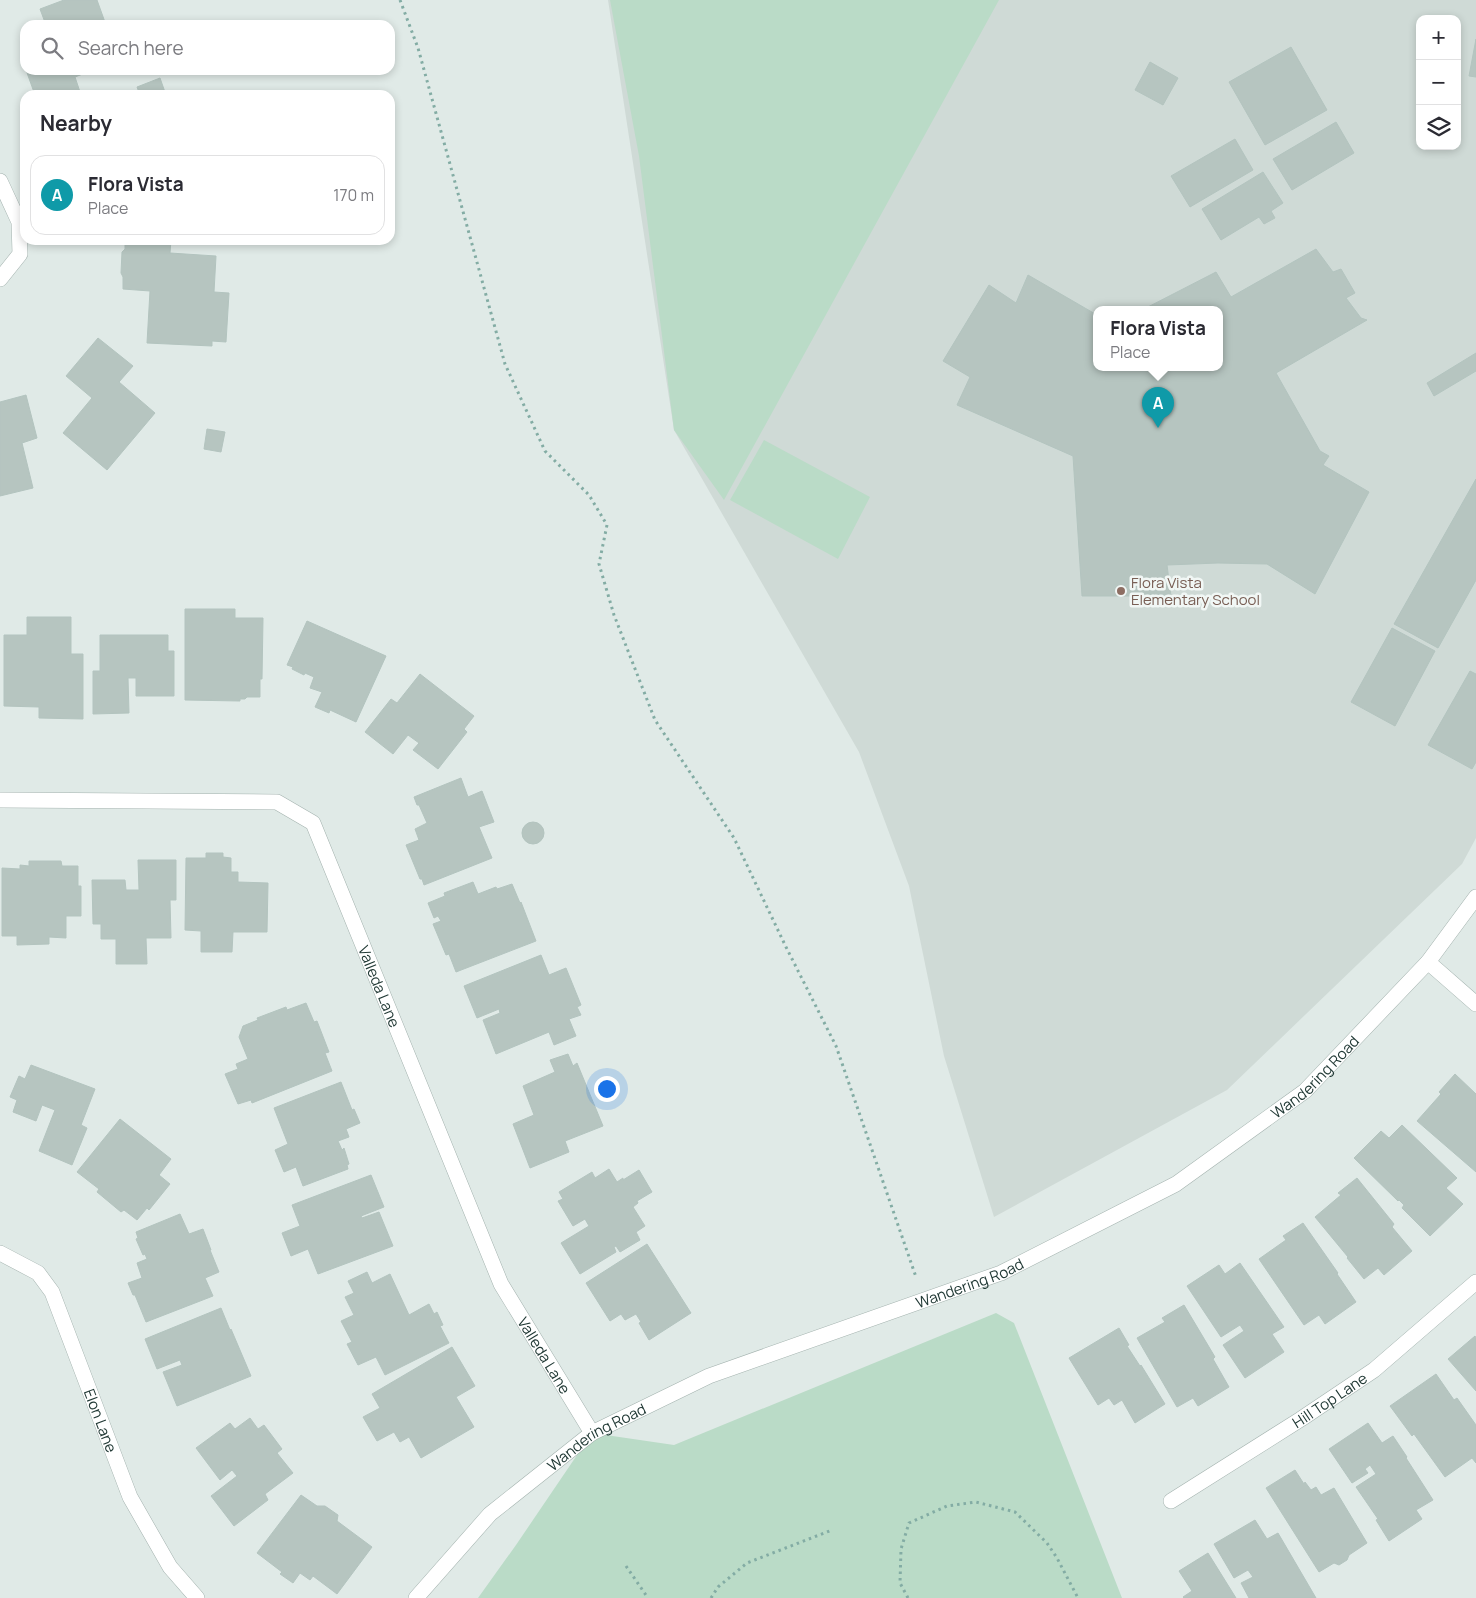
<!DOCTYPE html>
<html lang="en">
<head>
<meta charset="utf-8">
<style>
	:root { --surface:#fff; --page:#f7f7f7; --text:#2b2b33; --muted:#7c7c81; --line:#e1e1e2; --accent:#7c3aed }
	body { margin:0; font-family:Manrope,sans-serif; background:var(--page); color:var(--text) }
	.controls { position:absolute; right:15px; top:15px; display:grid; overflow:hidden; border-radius:10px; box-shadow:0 2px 8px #0003 }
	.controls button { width:45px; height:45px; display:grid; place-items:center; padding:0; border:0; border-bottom:1px solid var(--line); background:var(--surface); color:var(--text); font:25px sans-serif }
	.you { position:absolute; left:606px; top:1088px; width:18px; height:18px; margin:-12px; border:4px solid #fff; border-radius:50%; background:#1a73e8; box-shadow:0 0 0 8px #1a73e833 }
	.badge { display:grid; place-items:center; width:32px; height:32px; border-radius:50%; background:var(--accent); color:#fff; font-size:16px; font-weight:700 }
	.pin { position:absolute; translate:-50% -41px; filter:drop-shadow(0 1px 2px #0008) }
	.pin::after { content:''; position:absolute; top:26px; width:18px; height:15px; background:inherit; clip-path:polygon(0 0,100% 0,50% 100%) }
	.popup { position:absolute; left:1093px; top:306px; width:130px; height:65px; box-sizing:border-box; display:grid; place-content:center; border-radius:10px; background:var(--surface); filter:drop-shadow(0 1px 4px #0005); font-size:16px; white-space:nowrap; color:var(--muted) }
	.popup b { font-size:19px; color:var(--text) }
	.popup::after { content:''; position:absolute; left:50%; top:100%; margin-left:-10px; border:10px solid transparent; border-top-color:var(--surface) }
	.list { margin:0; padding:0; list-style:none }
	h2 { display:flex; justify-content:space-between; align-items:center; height:65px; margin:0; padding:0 20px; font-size:21px }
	h2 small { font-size:16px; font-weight:400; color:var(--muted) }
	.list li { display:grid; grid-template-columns:32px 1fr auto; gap:15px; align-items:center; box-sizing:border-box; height:80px; margin:0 10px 10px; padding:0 10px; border:1px solid var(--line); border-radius:15px }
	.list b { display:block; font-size:19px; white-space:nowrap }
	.list p { margin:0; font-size:16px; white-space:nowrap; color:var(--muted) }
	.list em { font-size:16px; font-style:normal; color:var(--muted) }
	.icon { flex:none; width:28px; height:28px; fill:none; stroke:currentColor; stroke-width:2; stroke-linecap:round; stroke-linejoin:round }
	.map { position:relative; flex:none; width:1476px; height:1598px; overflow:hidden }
	.search { position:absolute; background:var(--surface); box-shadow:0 2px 8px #0003; left:20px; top:20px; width:375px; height:55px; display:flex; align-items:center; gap:12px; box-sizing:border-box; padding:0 18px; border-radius:15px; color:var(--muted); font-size:19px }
	.panel { position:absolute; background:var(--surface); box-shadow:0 2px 8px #0003; left:20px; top:90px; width:375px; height:155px; border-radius:15px }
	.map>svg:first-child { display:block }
	.built { fill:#cfdad6; fill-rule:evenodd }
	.green { fill:#badbc7 }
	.building { fill:#b6c5c0; stroke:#b3c4bf }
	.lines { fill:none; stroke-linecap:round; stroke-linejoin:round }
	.minor-casing { stroke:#a3b2ae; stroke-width:16 }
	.tertiary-casing { stroke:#a3b2ae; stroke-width:16 }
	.path { stroke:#83aca4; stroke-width:3; stroke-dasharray:2.5 4; stroke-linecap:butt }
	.minor { stroke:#fff; stroke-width:15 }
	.tertiary { stroke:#fff; stroke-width:15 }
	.education-dot { fill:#8d6e63; stroke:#f1f7f5; stroke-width:2 }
	.labels { text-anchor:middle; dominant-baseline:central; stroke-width:5; stroke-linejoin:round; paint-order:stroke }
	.education-label { font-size:15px; fill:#785e54; stroke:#f1f7f5; text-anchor:start }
	.street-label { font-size:15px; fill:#223a36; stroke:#f1f7f5 }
</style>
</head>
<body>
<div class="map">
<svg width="1476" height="1598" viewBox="0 0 1476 1598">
	<rect width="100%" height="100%" fill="#e0eae7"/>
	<!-- built -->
	<path class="built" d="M 608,0 L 1476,0 L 1476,838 L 1462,864 L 1227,1090 L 994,1217 L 944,1056 L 909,886 L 859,752 L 674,430 ZM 1420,19 L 1457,19 L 1457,146 L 1420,146 ZM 1097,309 L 1219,309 L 1219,367 L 1097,367 Z"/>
	<!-- green -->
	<path class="green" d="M 610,0 L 999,0 L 724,500 L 674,430 L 639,156 Z
		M 764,440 L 870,497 L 838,559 L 730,500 Z
		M 996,1313 L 1014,1323 L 1122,1598 L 478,1598 L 516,1545 L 592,1433 L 674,1445 Z"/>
	<!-- building -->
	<path class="building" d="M 64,0 L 97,0 L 106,25 L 46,25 L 40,9 Z
		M 1476,39 L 1476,77 L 1469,76 Z
		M 1291,47 L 1327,110 L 1265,145 L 1229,82 Z
		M 1150,62 L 1178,78 L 1163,105 L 1135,90 Z
		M 26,70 L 93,70 L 75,77 L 81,95 L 35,95 Z
		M 160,78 L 166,95 L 140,95 L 137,87 Z
		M 1336,122 L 1354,153 L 1292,190 L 1273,159 Z
		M 1235,139 L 1253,170 L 1190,207 L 1171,176 Z
		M 1263,172 L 1283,203 L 1271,211 L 1275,218 L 1264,224 L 1259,217 L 1221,240 L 1202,209 Z
		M 125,240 L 171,240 L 170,253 L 216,256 L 214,292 L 229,293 L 226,342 L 212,341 L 212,346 L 147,343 L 150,291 L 123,289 L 123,277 L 121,273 L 122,252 L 125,249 Z
		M 1316,249 L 1333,272 L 1341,269 L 1355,293 L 1346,298 L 1361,318 L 1367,320 L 1276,373 L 1320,451 L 1329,456 L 1323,465 L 1369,492 L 1315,594 L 1267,564 L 1218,563 L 1167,565 L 1171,596 L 1082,596 L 1073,456 L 957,405 L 970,377 L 943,361 L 989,285 L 1016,303 L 1028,275 L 1097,315 L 1097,367 L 1219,367 L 1219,309 L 1144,309 L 1216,272 L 1231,297 Z
		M 98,338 L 133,366 L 119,382 L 155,413 L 107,470 L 63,433 L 92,398 L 66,376 Z
		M 1476,353 L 1476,371 L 1434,396 L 1427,383 Z
		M 26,395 L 37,438 L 22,443 L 33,488 L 0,496 L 0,402 Z
		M 207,429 L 225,432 L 221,452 L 204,449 Z
		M 1476,479 L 1476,580 L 1438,648 L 1394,624 Z
		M 185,609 L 235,609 L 235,618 L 263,618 L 262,679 L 260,679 L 260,697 L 247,697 L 245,699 L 240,699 L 240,701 L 185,700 Z
		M 27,617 L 71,617 L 71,654 L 83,654 L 83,719 L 39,718 L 39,707 L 4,706 L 4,635 L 27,635 Z
		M 307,621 L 386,656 L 356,722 L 330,710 L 329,713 L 315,707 L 322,692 L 310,688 L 314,677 L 305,673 L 304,675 L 292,669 L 293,667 L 287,665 Z
		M 1392,628 L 1435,651 L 1395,726 L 1351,702 Z
		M 100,635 L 168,635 L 168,651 L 174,651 L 174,696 L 136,696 L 136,678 L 128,678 L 129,713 L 93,714 L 93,671 L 100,671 Z
		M 1470,671 L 1476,674 L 1476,762 L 1472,769 L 1428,745 Z
		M 420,674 L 474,716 L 464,729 L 467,732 L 438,769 L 413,750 L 419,743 L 408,735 L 393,754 L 365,732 L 391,699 L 397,703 Z
		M 461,778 L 468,797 L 482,791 L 494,822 L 479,827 L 492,858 L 424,885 L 422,879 L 420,879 L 406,845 L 419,840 L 415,829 L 427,823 L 419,805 L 417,805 L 414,797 Z
		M522 833a11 11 0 1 1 22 0a11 11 0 1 1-22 0Z
		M 206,853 L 223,853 L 223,857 L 231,858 L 231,872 L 238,872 L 238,882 L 268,883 L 267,932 L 233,932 L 232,952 L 201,952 L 201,931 L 185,930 L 186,858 L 206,858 Z
		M 138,860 L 176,860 L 176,900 L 170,900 L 171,938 L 146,938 L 147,964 L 116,964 L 116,939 L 101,939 L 101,924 L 93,924 L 92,880 L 125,880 L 126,890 L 139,890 Z
		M 29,861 L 61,861 L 62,866 L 78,866 L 78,886 L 81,886 L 81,916 L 66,916 L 66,938 L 49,937 L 49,944 L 17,945 L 17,936 L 2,936 L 2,868 L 20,869 L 20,865 L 29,866 Z
		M 473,882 L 478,894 L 496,887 L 497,889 L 512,884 L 520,903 L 521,902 L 536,941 L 456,972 L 449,954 L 446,955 L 433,924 L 441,921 L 438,916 L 434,918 L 428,903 L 445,896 L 444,893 Z
		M 541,955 L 549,975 L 566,968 L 581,1005 L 577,1007 L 581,1015 L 569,1019 L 576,1036 L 554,1045 L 549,1032 L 496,1054 L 483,1020 L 500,1013 L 499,1009 L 477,1018 L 464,986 Z
		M 306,1003 L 314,1022 L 317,1021 L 329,1052 L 325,1053 L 332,1071 L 252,1103 L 251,1100 L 238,1104 L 225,1074 L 238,1069 L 236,1064 L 248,1059 L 239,1037 L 243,1026 L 258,1020 L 257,1018 L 286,1007 L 287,1010 Z
		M 568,1054 L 573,1066 L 577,1063 L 603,1126 L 565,1141 L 569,1152 L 530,1168 L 513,1124 L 534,1115 L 523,1086 L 555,1072 L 550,1060 Z
		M 31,1065 L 95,1089 L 81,1125 L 87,1128 L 72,1165 L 39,1151 L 55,1110 L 42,1105 L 36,1121 L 13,1112 L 17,1100 L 10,1097 L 19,1076 L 25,1079 Z
		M 1455,1074 L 1476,1094 L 1476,1172 L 1417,1121 L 1441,1094 L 1439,1092 Z
		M 341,1082 L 352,1110 L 354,1109 L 360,1123 L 346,1129 L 349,1137 L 338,1141 L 342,1150 L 344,1148 L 349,1164 L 347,1165 L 348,1169 L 303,1186 L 296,1167 L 284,1172 L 275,1150 L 288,1144 L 274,1108 Z
		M 120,1119 L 171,1159 L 159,1175 L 170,1184 L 149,1210 L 147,1208 L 137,1220 L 124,1210 L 121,1212 L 97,1192 L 99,1189 L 77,1172 Z
		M 1402,1125 L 1457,1178 L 1446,1188 L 1463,1204 L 1430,1236 L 1402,1208 L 1404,1205 L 1399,1200 L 1398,1201 L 1354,1158 L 1381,1131 L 1389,1138 Z
		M 609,1169 L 617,1182 L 623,1178 L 623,1180 L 639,1170 L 652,1192 L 637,1201 L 638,1203 L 633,1207 L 645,1226 L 636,1232 L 640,1240 L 620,1252 L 616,1246 L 614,1247 L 616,1252 L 580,1274 L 561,1243 L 589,1226 L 585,1219 L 573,1226 L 558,1201 L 563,1199 L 559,1192 L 592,1172 L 595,1178 Z
		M 371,1175 L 384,1207 L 361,1216 L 362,1218 L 379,1212 L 393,1246 L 318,1274 L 308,1249 L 291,1256 L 282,1233 L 300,1226 L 292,1205 Z
		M 1357,1178 L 1394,1224 L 1392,1227 L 1412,1251 L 1384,1275 L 1378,1268 L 1364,1279 L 1347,1258 L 1348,1257 L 1315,1217 L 1341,1195 L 1338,1193 Z
		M 180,1214 L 189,1234 L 203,1229 L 211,1250 L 210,1250 L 219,1272 L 205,1278 L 213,1296 L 146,1322 L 135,1295 L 133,1295 L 128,1283 L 142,1278 L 137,1263 L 147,1259 L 145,1254 L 143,1255 L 136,1239 L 138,1238 L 136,1232 Z
		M 1303,1223 L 1338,1273 L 1337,1274 L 1356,1302 L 1325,1324 L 1319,1315 L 1304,1325 L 1259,1259 L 1286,1240 L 1283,1236 Z
		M 647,1244 L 691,1313 L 649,1340 L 639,1323 L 641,1322 L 636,1314 L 625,1320 L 621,1314 L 610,1321 L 586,1283 Z
		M 1240,1263 L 1284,1327 L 1272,1334 L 1284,1352 L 1245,1378 L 1223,1345 L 1244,1331 L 1240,1325 L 1221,1337 L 1187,1286 L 1219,1265 L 1225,1274 Z
		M 367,1272 L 372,1283 L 390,1274 L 409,1315 L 429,1304 L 434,1314 L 437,1312 L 443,1325 L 440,1326 L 449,1343 L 385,1375 L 376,1357 L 358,1365 L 347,1344 L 352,1342 L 341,1321 L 354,1315 L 345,1297 L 354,1293 L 348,1281 Z
		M 1184,1305 L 1215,1357 L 1213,1359 L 1229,1387 L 1198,1406 L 1193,1398 L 1177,1407 L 1137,1338 L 1165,1322 L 1162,1318 Z
		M 221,1308 L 230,1330 L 231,1329 L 251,1376 L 177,1406 L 163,1372 L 182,1365 L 180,1360 L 157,1369 L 145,1339 Z
		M 1119,1328 L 1129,1345 L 1127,1346 L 1140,1366 L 1141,1365 L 1165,1404 L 1135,1423 L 1122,1400 L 1114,1405 L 1109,1398 L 1098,1405 L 1069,1358 Z
		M 1475,1336 L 1476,1338 L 1476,1391 L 1448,1359 Z
		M 452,1347 L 475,1386 L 456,1397 L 474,1427 L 421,1458 L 409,1437 L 400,1442 L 394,1432 L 377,1441 L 363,1417 L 380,1408 L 372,1394 Z
		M 1436,1374 L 1454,1400 L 1457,1398 L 1476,1425 L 1476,1463 L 1472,1458 L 1445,1477 L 1414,1434 L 1412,1436 L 1390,1406 Z
		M 250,1418 L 258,1429 L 264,1425 L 282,1449 L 277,1453 L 293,1473 L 265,1494 L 268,1500 L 234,1526 L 211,1496 L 237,1476 L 232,1470 L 220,1480 L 196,1448 L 230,1423 L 235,1429 Z
		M 1368,1423 L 1382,1443 L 1393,1436 L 1407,1457 L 1406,1458 L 1433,1500 L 1416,1510 L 1422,1519 L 1389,1541 L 1376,1520 L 1378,1519 L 1356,1487 L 1376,1474 L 1370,1465 L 1365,1469 L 1368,1473 L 1352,1483 L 1329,1449 Z
		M 1295,1470 L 1304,1484 L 1305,1482 L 1311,1490 L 1316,1487 L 1321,1495 L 1334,1488 L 1367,1543 L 1349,1555 L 1347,1560 L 1339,1565 L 1334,1563 L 1319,1572 L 1266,1488 Z
		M 301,1495 L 317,1506 L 325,1506 L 338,1515 L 337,1521 L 372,1547 L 337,1594 L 313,1576 L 310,1580 L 300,1573 L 293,1583 L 280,1574 L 282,1572 L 257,1553 Z
		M 1255,1520 L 1267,1539 L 1278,1533 L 1316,1598 L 1249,1598 L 1241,1583 L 1253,1577 L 1248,1570 L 1234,1578 L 1214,1544 Z
		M 1208,1553 L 1236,1598 L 1184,1598 L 1183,1597 L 1192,1591 L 1179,1571 Z"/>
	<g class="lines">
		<!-- minor casing -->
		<g class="minor-casing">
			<g id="minor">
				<path d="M 0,181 L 19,222 L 20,254 L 0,279"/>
				<path id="s1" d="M 0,800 L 277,802 L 313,823 L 501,1284 L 592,1433"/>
				<path d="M 1428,962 L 1476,1004"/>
				<path id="s2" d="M 0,1253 L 38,1273 L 52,1292 L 130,1497 L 170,1567 L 197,1598"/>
				<path id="s3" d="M 1171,1501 L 1301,1419 L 1374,1370 L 1476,1282"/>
			</g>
		</g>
		<!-- tertiary casing -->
		<g class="tertiary-casing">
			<g id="tertiary">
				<path id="s4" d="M 416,1598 L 490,1514 L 592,1433 L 709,1376 L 1001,1273 L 1176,1184 L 1305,1091 L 1428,962 L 1476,897"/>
			</g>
		</g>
		<!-- path -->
		<path class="path" d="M 400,0 L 418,48 L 505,364 L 545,451 L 589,495 L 607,525 L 599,564 L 614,615 L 655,720 L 734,838 L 786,947 L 836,1046 L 916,1277
			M 626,1566 L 648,1598
			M 711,1598 L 718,1587 L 747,1563 L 832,1530
			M 908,1598 L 900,1583 L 901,1549 L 909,1523 L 947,1506 L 976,1502 L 1015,1512 L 1047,1543 L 1057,1558 L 1078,1598"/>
		<!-- minor -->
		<use href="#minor" class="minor"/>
		<!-- tertiary -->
		<use href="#tertiary" class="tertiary"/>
	</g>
	<!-- markers -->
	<circle class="education-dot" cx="1121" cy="591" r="5"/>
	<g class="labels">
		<!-- education labels -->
		<g class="education-label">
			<text x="1131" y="582">Flora Vista<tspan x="1131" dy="17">Elementary School</tspan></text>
		</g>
		<!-- street labels -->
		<g class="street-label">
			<text stroke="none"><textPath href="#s1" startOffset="495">Valleda Lane</textPath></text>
			<text stroke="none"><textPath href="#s4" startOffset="1054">Wandering Road</textPath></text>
			<text stroke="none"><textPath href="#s4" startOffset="649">Wandering Road</textPath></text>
			<text stroke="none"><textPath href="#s1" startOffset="900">Valleda Lane</textPath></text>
			<text stroke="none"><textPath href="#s3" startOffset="188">Hill Top Lane</textPath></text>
			<text stroke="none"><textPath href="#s2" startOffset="204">Elon Lane</textPath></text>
			<text stroke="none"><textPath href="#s4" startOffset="244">Wandering Road</textPath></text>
		</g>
	</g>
</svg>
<div class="controls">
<button>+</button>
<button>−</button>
<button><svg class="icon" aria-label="layers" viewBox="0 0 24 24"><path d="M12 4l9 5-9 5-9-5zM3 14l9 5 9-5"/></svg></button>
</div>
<div class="you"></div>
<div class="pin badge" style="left:1158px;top:428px;background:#0f9aa8">A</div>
<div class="popup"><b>Flora Vista</b>Place</div>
<div class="search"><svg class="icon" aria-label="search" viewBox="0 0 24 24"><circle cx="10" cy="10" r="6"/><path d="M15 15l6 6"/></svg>Search here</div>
<section class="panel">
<h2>Nearby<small></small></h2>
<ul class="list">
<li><span class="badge" style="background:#0f9aa8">A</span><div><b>Flora Vista</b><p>Place</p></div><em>170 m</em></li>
</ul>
</section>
</div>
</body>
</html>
